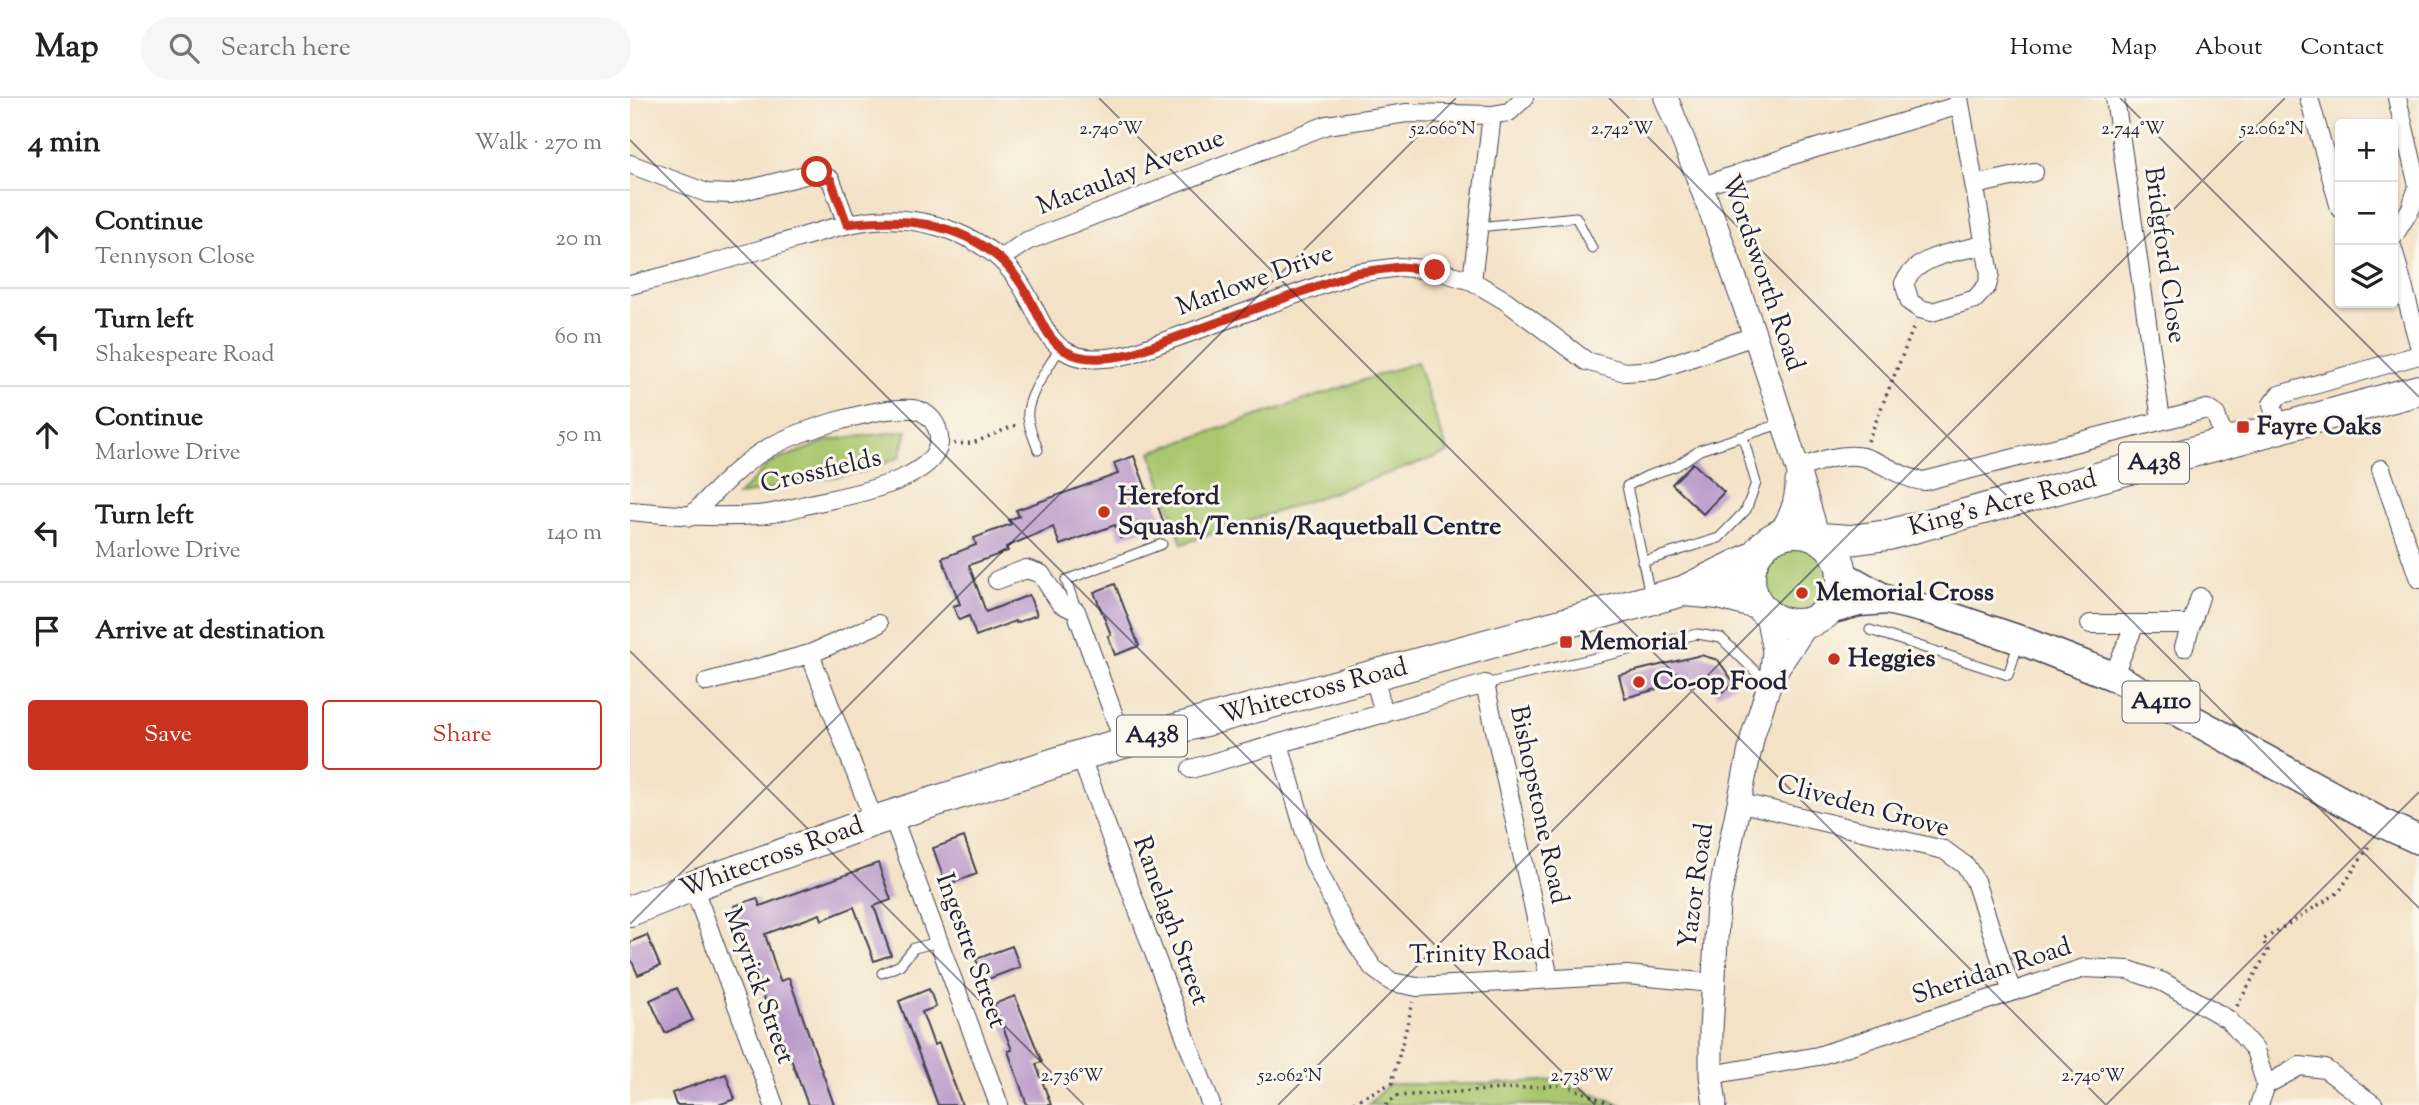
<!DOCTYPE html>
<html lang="en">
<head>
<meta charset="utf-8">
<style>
	:root { --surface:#fff; --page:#f6f6f6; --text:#222; --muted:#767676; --line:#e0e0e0; --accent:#c8321e }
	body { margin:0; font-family:"Sorts Mill Goudy",serif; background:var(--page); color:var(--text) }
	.controls { position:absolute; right:21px; top:21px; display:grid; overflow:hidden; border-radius:7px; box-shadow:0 2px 5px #0004 }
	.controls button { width:63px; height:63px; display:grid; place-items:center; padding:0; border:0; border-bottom:2px solid var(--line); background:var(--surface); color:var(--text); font:35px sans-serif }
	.stop { position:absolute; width:21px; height:21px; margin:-16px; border:5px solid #c8321e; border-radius:50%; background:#fff }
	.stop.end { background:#c8321e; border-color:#fff; box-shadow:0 2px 7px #0008 }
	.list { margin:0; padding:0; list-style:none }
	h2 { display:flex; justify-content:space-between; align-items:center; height:91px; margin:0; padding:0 28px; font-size:30px }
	h2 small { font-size:23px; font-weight:400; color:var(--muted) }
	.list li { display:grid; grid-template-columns:46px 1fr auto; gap:21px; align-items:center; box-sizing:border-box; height:98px; padding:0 28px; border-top:2px solid var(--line) }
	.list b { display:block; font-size:26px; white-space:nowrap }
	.list p { margin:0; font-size:23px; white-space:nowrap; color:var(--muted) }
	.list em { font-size:23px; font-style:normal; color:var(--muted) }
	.actions { display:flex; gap:14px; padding:21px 28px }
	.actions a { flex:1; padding:16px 0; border:2px solid var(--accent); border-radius:7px; text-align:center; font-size:24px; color:var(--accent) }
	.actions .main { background:var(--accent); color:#fff }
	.icon { flex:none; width:38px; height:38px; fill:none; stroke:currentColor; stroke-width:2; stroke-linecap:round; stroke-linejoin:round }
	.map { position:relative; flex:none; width:1789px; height:1007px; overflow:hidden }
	header { display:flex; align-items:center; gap:42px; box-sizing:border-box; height:98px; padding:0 35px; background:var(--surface); border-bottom:2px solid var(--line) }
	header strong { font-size:33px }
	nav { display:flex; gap:38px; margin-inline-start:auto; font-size:24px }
	.search { width:490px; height:63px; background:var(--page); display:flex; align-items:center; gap:18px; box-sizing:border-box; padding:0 24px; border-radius:38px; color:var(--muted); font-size:26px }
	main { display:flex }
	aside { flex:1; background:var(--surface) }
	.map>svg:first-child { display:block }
	.green { fill:#aac76e; stroke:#667454; stroke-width:2 }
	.building { fill:#bb9ccb }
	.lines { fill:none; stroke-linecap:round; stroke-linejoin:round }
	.service-casing { stroke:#413f50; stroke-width:11 }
	.minor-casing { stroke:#413f50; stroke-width:20 }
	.tertiary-casing { stroke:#413f50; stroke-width:25 }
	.primary-casing { stroke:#413f50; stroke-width:31 }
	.trunk-casing { stroke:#413f50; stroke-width:32 }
	.path { stroke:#413f50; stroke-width:3.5; stroke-dasharray:2 5; stroke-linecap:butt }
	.service { stroke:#fff; stroke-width:9 }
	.minor { stroke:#fff; stroke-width:18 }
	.tertiary { stroke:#fff; stroke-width:23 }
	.primary { stroke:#fff; stroke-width:28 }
	.trunk { stroke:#fff; stroke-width:30 }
	.route { stroke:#c8321e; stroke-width:9 }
	.ticks { fill:none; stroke:#22223b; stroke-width:2; stroke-opacity:0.45 }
	.poi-dot { fill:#c8321e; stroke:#fbf7ec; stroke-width:2.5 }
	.labels { text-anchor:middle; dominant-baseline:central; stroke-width:6; stroke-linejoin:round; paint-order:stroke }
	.shield { fill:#fbf7ec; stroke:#636270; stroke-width:2 }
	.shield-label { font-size:24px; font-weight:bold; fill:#22223b }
	.street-label { font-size:26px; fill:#22223b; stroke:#fbf7ec }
	.poi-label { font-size:26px; font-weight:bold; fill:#22223b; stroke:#fbf7ec; text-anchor:start }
	.ticks-label { font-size:18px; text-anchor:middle; fill:#22223b; stroke:#fbf7ec; stroke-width:6; stroke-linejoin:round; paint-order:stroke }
</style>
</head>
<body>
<header>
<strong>Map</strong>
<div class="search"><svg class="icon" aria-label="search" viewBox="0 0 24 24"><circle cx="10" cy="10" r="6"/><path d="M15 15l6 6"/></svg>Search here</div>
<nav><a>Home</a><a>Map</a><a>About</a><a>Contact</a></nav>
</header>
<main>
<aside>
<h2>4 min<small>Walk · 270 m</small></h2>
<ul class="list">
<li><svg class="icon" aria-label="ahead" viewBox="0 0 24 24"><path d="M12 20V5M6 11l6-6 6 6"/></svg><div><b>Continue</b><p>Tennyson Close</p></div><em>20 m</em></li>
<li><svg class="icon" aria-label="left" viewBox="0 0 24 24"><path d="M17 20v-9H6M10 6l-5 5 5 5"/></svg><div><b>Turn left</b><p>Shakespeare Road</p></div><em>60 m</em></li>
<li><svg class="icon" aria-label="ahead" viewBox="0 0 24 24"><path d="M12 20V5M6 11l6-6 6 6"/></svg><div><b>Continue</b><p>Marlowe Drive</p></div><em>50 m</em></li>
<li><svg class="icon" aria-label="left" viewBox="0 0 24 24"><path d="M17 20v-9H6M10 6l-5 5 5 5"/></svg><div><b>Turn left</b><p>Marlowe Drive</p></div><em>140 m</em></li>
<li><svg class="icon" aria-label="arrive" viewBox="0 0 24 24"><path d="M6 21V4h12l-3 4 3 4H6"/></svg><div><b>Arrive at destination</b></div></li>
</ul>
<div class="actions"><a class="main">Save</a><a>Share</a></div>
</aside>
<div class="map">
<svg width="1789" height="1007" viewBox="0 0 1789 1007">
	<rect width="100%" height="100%" fill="#fbf7ec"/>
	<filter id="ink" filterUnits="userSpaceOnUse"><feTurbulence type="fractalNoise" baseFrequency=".0143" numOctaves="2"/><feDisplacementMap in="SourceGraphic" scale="14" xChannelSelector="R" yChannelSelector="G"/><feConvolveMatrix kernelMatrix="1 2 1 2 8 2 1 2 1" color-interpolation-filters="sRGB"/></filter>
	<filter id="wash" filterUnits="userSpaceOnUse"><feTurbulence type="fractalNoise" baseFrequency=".00686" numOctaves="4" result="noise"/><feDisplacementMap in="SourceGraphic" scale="28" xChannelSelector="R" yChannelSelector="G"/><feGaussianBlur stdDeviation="1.57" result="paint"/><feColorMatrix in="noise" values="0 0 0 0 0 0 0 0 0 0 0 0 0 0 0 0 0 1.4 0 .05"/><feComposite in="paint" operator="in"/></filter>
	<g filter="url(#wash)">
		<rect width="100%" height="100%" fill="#f3e2c6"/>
		<!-- green -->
		<path class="green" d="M 787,264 L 818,355 L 552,446 L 521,354 Z
			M 277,333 L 270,359 L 230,375 L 177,383 L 107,398 L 140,365 L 199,342 Z
			M 1171,447 C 1229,455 1190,534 1147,511 C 1128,501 1129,474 1142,460 C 1150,452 1160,449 1171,447 Z
			M 929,982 L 993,1007 L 738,1007 L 759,986 L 860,986 Z"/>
		<g id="blocks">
			<!-- building -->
			<path class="building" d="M 504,358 L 518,396 L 523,394 L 534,426 L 490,440 L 485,427 L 430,447 L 423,429 L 376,449 L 378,453 L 339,467 L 356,514 L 399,497 L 407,517 L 386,525 L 385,523 L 346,538 L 339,518 L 329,522 L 323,508 L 330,506 L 312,460 L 346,447 L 344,440 L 381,426 L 379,422 L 389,418 L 386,412 L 488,376 L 484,365 Z
				M 1063,365 L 1094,394 L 1073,416 L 1042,386 Z
				M 485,486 L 509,548 L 485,557 L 478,538 L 481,537 L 464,494 Z
				M 1071,557 L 1088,562 L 1105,586 L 1087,597 L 1073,578 L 995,600 L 989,577 Z
				M 334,739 L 347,776 L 316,787 L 303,750 Z
				M 248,765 L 261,802 L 244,808 L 261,857 L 244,863 L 224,809 L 192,822 L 190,816 L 135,836 L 150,883 L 159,880 L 204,1007 L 178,1007 L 155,945 L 150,947 L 104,808 L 127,800 L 130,808 Z
				M 17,837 L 30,868 L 8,877 L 0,859 L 0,844 Z
				M 382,848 L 390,869 L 353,883 L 346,861 Z
				M 47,890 L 63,922 L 35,935 L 20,902 Z
				M 299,891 L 306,909 L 292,914 L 304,947 L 309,945 L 332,1007 L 308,1007 L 269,903 Z
				M 385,898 L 412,964 L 406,966 L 421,1007 L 397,1007 L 378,953 L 382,952 L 364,906 Z
				M 96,976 L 105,1001 L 88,1007 L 46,1007 L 42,995 Z"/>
		</g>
	</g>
	<g filter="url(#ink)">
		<use href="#blocks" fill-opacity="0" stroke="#413f50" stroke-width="2"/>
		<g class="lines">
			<!-- service casing -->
			<g class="service-casing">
				<path id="service" d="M 848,129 L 946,119 L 962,150
					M 408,352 C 405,342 399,331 398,320 C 395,300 420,267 430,250
					M 1012,464 L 1089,440 L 1116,412 L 1126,385 L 1113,339
					M 1020,497 L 997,388 L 1017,378 L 1046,368 L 1070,352 L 1153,325
					M 446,511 L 436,482 L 532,446
					M 1240,532 L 1378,577 L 1389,544
					M 855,586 L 1067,536 L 1091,540 L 1128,576 L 1139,580
					M 252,875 L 270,867 L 284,850 L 309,844"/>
			</g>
			<!-- minor casing -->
			<g class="minor-casing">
				<path id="minor" d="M 1329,0 L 1360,176 L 1357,188 L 1345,201 L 1302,214 L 1290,211 L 1280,204 L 1274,185 C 1289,156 1324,155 1353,147
					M 1485,0 L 1531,322
					M 1679,0 L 1710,110
					M 862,17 L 879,14 L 894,0
					M 0,66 L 77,95 L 101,96 L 187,74 L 201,82 L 217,126
					M 1345,87 L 1404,74
					M 1073,88 L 1163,57 L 1330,7
					M 1763,139 L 1781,110 L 1788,88 L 1767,0
					M 1763,151 L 1789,247
					M 370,161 L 397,143 L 697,27 L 777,15 L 862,17 L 842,183
					M 0,187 C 45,176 89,164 133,151 C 181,137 233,115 283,123 C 313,127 348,141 370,161 C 422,210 402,279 500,256 L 725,175 L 770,169 L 805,172 L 842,183 L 876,203 L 956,263 L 995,274 L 1025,272 L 1127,237
					M 1649,331 L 1642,306 L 1649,297 L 1789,257
					M 1168,371 C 1187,364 1212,354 1233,359 C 1254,364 1271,381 1294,383 L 1577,311 L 1586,317 L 1595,345
					M 1751,371 L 1789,481
					M 0,413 C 43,417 84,420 127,417 C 146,416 166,409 184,405 C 214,398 326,381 307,330 C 303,320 293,312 283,311 C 247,308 171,332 140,349 C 109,366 85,394 60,419
					M 367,482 L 396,471 L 411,476 L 430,505 L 446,513 L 494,645
					M 1460,526 L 1561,526
					M 1554,549 L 1570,499
					M 744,578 L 754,616
					M 1483,578 L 1505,526
					M 77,584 L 180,556
					M 649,646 L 683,762 L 715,828 L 743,870 L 762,884 L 787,889 L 997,877 L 1082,885
					M 450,657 L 581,1007
					M 561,671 L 855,586 L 919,880
					M 1107,704 L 1314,752 L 1336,768 L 1345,783 L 1381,892
					M 262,717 L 369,1007
					M 244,723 L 180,556 L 248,526
					M 63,788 L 144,1007
					M 1081,977 L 1188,958 L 1454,870 L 1499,872 L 1533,884 L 1599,922 L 1625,952 L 1636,987 L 1629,1007
					M 1636,987 L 1670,968 L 1695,971 L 1744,1007"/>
			</g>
			<!-- tertiary casing -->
			<g class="tertiary-casing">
				<path id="tertiary" d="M 1036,0 C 1096,144 1144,289 1188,439
					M 1148,438 C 1160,420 1167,406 1167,384
					M 1144,575 L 1178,525
					M 1085,1007 L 1081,977 L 1081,932 L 1088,806 L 1123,637 L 1141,581 L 1144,553 L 1137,516"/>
			</g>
			<!-- primary casing -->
			<g class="primary-casing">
				<path id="primary" d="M 1212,477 L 1257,502 L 1304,513 L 1390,542 L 1483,578 L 1754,726 L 1789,742
					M 1199,512 L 1229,504 L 1257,502"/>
			</g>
			<!-- trunk casing -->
			<g class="trunk-casing">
				<path id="trunk" d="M1120 480a46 46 0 1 1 92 0a46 46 0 1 1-92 0Z
					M 1190,440 L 1220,442 L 1258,437 L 1789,292
					M 1054,493 L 1089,496 L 1127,506
					M 0,813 L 63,788 L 244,723 L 450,657 L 1053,493 L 1125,458"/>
			</g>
			<!-- path -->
			<path class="path" d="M 1238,343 L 1285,226
				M 324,346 L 343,345 L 386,327
				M 1607,908 L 1638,853 L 1633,842 L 1709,794 L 1741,745
				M 717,1007 L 762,985 L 783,904
				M 756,1007 L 766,998 L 935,987 L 983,1007"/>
			<!-- service -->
			<use href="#service" class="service"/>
			<!-- minor -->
			<use href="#minor" class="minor"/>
			<!-- tertiary -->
			<use href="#tertiary" class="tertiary"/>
			<!-- primary -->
			<use href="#primary" class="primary"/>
			<!-- trunk -->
			<use href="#trunk" class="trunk"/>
		</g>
	</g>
	<g class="lines" filter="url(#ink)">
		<!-- route -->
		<path class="route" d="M 187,74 L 201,82 L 217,126 C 271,119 326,123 369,160 C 423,207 400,279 500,256 L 724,175 L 770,169 L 805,172"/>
	</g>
	<!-- ticks -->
	<path class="ticks" d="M 469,0 L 1476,1007M 979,0 L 1789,810M 1490,0 L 1789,299M 0,42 L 965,1007M 0,553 L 454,1007M 0,826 L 826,0M 648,1007 L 1655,0M 1476,1007 L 1789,694"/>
	<!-- markers -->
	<g class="poi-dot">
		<rect x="1606" y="322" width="14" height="14" rx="3.5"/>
		<circle cx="474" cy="414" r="7"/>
		<circle cx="1172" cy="495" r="7"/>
		<rect x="929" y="537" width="14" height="14" rx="3.5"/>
		<circle cx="1204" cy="561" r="7"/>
		<circle cx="1009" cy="584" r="7"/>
	</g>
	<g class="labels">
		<!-- shield labels -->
		<g class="shield">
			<rect x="1489" y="344.5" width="70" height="41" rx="5"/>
			<rect x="1492.5" y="583.5" width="77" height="41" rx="5"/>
			<rect x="487" y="617.5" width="70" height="41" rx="5"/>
		</g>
		<g class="shield-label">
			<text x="1524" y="365">A438</text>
			<text x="1531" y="604">A4110</text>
			<text x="522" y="638">A438</text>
		</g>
		<!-- street labels -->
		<g class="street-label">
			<text transform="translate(501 75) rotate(-21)">Macaulay Avenue</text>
			<text transform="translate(1534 157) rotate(82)">Bridgford Close</text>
			<text transform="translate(1132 175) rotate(71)">Wordsworth Road</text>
			<text transform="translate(625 183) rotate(-20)">Marlowe Drive</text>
			<text transform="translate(191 374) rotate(-13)">Crossfields</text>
			<text transform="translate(1373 406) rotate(-15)">King's Acre Road</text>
			<text transform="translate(684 594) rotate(-15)">Whitecross Road</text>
			<text transform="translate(908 707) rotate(78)">Bishopstone Road</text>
			<text transform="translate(1233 709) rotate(15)">Cliveden Grove</text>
			<text transform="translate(142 760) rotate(-20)">Whitecross Road</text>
			<text transform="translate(1067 788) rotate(-82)">Yazor Road</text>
			<text transform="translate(540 823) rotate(70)">Ranelagh Street</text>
			<text transform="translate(340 853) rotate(70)">Ingestre Street</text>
			<text transform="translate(850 856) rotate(-2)">Trinity Road</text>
			<text transform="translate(1362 874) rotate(-18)">Sheridan Road</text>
			<text transform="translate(128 888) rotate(70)">Meyrick Street</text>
		</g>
		<!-- poi labels -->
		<g class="poi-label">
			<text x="1627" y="329">Fayre Oaks</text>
			<text x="488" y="399">Hereford<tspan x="488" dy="30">Squash/Tennis/Raquetball Centre</tspan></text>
			<text x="1186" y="495">Memorial Cross</text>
			<text x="950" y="544">Memorial</text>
			<text x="1218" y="561">Heggies</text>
			<text x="1023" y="584">Co-op Food</text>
		</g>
	</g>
	<g class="ticks-label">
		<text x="481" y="36">2.740°W</text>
		<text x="813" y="36">52.060°N</text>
		<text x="992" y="36">2.742°W</text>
		<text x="1503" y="36">2.744°W</text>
		<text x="1642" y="36">52.062°N</text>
		<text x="442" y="983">2.736°W</text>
		<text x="660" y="983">52.062°N</text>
		<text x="952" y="983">2.738°W</text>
		<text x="1463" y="983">2.740°W</text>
	</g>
</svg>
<div class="controls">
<button>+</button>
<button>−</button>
<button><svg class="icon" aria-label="layers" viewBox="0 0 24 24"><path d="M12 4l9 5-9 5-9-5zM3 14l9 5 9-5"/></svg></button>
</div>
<div class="stop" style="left:187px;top:74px"></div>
<div class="stop end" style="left:805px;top:172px"></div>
</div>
</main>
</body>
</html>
